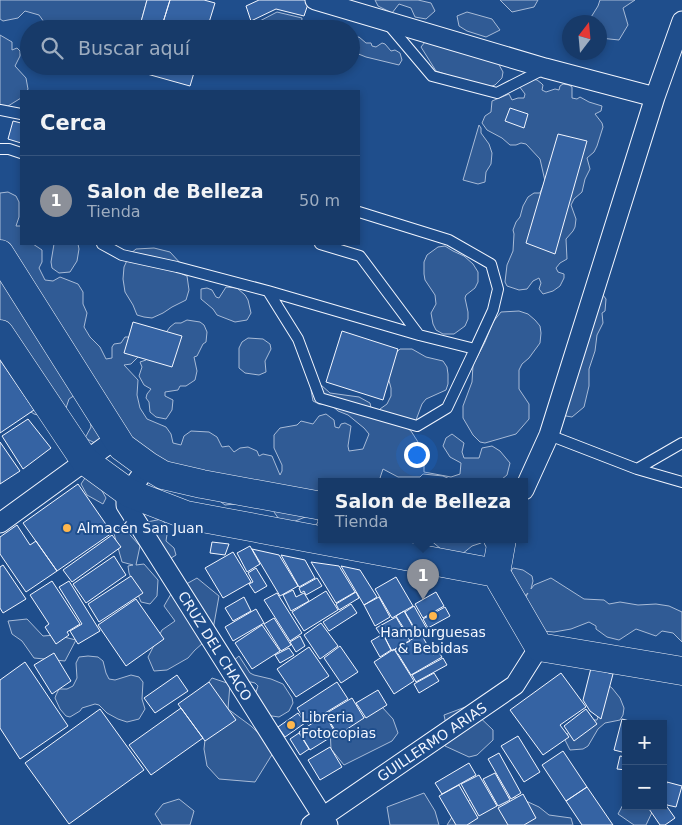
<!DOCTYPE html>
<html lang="es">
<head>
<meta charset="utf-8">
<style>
	:root { --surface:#173a69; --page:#244571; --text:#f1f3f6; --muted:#9eadc0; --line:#36547d; --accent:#8c9099 }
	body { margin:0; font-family:"DejaVu Sans",sans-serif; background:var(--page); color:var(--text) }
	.controls { position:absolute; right:15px; bottom:15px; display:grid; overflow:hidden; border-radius:0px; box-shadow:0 2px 8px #0003 }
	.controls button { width:45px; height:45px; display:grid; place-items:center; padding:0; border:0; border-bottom:1px solid var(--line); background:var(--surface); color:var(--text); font:25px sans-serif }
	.compass { position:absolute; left:562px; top:15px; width:45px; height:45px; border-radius:50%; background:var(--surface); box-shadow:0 2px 8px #0003; rotate:16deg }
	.you { position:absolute; left:416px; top:454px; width:18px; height:18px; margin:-12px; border:4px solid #fff; border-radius:50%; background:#1a73e8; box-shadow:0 0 0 8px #1a73e833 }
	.badge { display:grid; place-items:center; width:32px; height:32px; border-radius:50%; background:var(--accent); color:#fff; font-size:16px; font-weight:700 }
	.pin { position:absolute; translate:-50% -41px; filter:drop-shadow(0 1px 2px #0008) }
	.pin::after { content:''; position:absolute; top:26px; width:18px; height:15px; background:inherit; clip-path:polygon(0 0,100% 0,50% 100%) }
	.popup { position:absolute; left:318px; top:478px; width:210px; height:65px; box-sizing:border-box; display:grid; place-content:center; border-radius:0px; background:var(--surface); filter:drop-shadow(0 1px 4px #0005); font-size:16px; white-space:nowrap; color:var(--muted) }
	.popup b { font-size:19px; color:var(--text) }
	.popup::after { content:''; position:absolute; left:50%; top:100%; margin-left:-10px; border:10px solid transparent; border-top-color:var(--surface) }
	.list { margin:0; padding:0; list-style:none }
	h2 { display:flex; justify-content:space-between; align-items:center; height:65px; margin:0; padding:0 20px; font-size:21px }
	h2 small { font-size:16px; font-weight:400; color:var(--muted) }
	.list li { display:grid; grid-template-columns:32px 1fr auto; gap:15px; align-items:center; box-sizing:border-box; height:90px; padding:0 20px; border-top:1px solid var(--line) }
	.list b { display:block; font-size:19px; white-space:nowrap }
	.list p { margin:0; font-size:16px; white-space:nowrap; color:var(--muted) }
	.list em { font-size:16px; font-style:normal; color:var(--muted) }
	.icon { flex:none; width:28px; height:28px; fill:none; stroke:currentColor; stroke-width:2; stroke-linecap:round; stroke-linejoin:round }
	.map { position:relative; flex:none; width:682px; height:825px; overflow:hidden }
	.search { position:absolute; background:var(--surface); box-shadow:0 2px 8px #0003; left:20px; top:20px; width:340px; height:55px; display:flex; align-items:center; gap:12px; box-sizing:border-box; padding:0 18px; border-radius:28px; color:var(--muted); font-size:19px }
	.panel { position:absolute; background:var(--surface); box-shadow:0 2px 8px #0003; left:20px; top:90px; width:340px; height:155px; border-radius:0px }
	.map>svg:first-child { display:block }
	.built { fill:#305b95; stroke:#a8bbd7 }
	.building { fill:#3563a3; stroke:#f2f6ff }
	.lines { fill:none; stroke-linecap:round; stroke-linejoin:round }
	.lane-casing { stroke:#f2f6ff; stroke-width:12 }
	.street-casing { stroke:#f2f6ff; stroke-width:21 }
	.secondary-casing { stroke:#f2f6ff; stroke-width:29 }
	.lane { stroke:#1f4e8c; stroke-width:10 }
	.street { stroke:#1f4e8c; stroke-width:19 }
	.secondary { stroke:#1f4e8c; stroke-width:28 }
	.poi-dot { fill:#ffb74d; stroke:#1f4e8c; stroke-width:2 }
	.labels { text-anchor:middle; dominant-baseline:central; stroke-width:4; stroke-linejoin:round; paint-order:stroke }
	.poi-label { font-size:14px; fill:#f2f6ff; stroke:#1f4e8c; text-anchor:start }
	.street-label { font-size:14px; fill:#f2f6ff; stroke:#1f4e8c }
</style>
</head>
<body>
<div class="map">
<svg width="682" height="825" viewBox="0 0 682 825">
	<rect width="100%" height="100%" fill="#1f4e8c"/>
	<!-- built -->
	<path class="built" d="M 0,0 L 147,0 L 139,29 L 83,29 L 77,27 L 72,27 L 76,29 L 67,29 L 70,28 L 67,27 L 57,29 L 44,22 L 39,15 L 25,11 L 18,18 L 3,21 L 0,19 Z
		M 375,0 L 418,0 L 431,3 L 435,11 L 426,19 L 415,17 L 411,8 L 399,4 L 392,13 L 378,6 Z
		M 500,0 L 538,0 L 534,7 L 512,12 Z
		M 600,0 L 635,0 L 623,8 L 628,25 L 619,40 L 600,38 L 600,22 L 588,22 L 598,6 Z
		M 277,12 L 302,18 L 301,29 L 273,29 L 256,23 Z
		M 467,12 L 492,19 L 500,30 L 486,37 L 467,31 L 459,26 L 457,16 Z
		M 0,35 L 12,42 L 12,50 L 17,48 L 20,51 L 20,56 L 15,66 L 26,78 L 28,89 L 27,91 L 21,91 L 21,98 L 0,111 Z
		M 359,37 L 366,43 L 371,43 L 372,46 L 376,47 L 382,43 L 385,44 L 391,51 L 395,50 L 400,53 L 402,60 L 399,65 L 366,57 L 351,51 L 351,38 Z
		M 425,42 L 498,63 L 503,72 L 502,78 L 495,85 L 486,88 L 436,71 L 421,47 Z
		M 532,79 L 537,80 L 541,83 L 543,85 L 542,90 L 546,92 L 555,89 L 559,90 L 560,86 L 563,84 L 569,85 L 572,87 L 572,98 L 577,99 L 580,97 L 589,102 L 602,106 L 601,111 L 595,114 L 602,123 L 603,127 L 597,146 L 594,152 L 587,158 L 590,169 L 585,179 L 582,192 L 574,199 L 571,205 L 576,219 L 575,227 L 573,231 L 566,239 L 567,259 L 560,263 L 556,268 L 558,272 L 564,274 L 564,278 L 560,286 L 553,291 L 543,294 L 539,289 L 541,283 L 539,278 L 533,281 L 527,289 L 519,290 L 507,286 L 505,282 L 507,265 L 513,251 L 514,234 L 513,230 L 516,222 L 520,217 L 523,206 L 528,197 L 534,193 L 540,193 L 545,181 L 540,159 L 526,144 L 521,143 L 516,145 L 510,145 L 502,138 L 487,130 L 482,123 L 485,116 L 491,112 L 492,101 L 509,94 L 512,100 L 518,98 L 524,98 L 525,94 L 519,86 Z
		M 479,125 L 481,128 L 481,133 L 489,144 L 492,153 L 491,164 L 486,172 L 485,182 L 478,184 L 463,180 Z
		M 8,192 L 16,196 L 19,202 L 19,217 L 16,226 L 21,226 L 21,244 L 33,244 L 42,250 L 42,262 L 39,268 L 45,280 L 53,281 L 60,277 L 78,284 L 83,292 L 83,304 L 87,313 L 84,327 L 90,337 L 100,347 L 106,359 L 112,358 L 112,347 L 114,344 L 121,343 L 125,337 L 131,337 L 139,356 L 131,364 L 124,365 L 138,380 L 137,395 L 140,408 L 147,419 L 166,427 L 171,434 L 173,443 L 181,445 L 184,436 L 191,431 L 209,432 L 217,437 L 222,447 L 229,446 L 234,452 L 240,448 L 248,447 L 257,451 L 259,456 L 263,454 L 272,456 L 280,475 L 282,471 L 282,465 L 274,448 L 274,435 L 280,428 L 297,425 L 301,421 L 313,424 L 319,416 L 326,414 L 334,420 L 335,427 L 339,428 L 341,424 L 345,423 L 351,426 L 348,446 L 349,451 L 363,449 L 369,434 L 364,428 L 348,415 L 338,411 L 330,404 L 319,404 L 313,401 L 311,390 L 315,384 L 321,385 L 330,393 L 359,397 L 370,403 L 373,417 L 379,420 L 380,409 L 387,404 L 391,396 L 391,388 L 388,377 L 395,354 L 400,349 L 412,349 L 426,357 L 443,361 L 447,367 L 448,374 L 448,384 L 446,390 L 426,399 L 422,404 L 416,420 L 410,426 L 407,428 L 411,431 L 418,442 L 417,451 L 422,458 L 424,465 L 424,472 L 451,477 L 460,474 L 461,463 L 450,457 L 443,446 L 446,438 L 452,434 L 464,443 L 462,452 L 464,458 L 479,458 L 482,448 L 492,446 L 500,451 L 510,463 L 507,475 L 502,479 L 496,479 L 486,481 L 454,481 L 443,476 L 423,474 L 420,477 L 398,477 L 383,469 L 380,478 L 386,481 L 322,481 L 322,533 L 313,529 L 318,522 L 317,516 L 310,515 L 293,522 L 281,522 L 274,512 L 277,507 L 243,499 L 235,504 L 225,505 L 217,499 L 106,435 L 100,438 L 95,443 L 85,438 L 91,427 L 90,419 L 75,395 L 69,399 L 65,411 L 46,417 L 34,414 L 28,410 L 0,366 L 0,193 Z
		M 54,244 L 78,244 L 79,249 L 77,261 L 70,272 L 59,273 L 52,268 L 51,262 Z
		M 445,246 L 453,251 L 464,256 L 473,264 L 478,272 L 478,282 L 475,288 L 466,295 L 465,298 L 468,312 L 468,319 L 465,326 L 454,334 L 443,334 L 436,330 L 433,324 L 431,313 L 436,304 L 435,295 L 425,280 L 424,274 L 424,262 L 427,255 L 438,247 Z
		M 154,248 L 170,252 L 182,265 L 182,274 L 187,276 L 189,290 L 186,300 L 172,307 L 163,313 L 152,318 L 144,317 L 137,315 L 133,305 L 125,292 L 123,279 L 124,267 L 130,254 L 136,249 Z
		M 226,287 L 237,288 L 245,295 L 248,300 L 251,313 L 247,320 L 235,322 L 217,315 L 213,309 L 201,299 L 201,289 L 207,288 L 212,290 L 216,297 L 219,298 Z
		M 600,291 L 606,299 L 605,311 L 602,313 L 603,323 L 597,335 L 595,351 L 589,369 L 589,386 L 584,407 L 572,417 L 566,416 L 559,400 Z
		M 519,311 L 528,314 L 535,320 L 540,326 L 541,333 L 540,343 L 529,358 L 522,364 L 519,370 L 519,389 L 529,404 L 529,419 L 516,434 L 485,443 L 480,442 L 473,435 L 463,418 L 463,406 L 472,382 L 473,365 L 485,342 L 493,322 L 501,312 Z
		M 187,320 L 200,322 L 204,325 L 207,332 L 206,342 L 203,344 L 197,356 L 194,357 L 197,371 L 195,380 L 186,386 L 180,386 L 178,390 L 165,392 L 165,396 L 173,400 L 172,410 L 166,419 L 156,417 L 150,412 L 149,402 L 146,398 L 147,394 L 151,389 L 144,385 L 139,376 L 142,367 L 140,362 L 146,360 L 170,327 L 175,323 L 181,323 Z
		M 248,338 L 263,339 L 270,344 L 271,349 L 265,361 L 266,372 L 259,375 L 245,373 L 239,368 L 239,348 L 242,342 Z
		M 85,478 L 97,482 L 106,498 L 103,504 L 87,495 L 81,484 Z
		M 162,519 L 168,528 L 166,541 L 174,548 L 176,555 L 168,560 L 137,524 Z
		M 122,526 L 140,546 L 136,565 L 144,564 L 158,580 L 157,596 L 150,604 L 141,602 L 129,573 L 128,566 L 133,565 L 122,562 L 113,530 L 117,531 Z
		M 429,539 L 486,539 L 481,543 L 472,546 L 462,554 L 447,554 Z
		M 513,568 L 523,570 L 532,576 L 533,581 L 531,589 L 534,585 L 551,578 L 584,599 L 604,600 L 609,604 L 620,602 L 638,605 L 656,604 L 669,606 L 682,612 L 682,642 L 673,633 L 662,631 L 656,636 L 636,629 L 619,640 L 607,637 L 596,629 L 596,626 L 589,622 L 571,629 L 554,632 L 542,631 L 523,602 L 528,593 L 521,599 L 506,580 Z
		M 197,578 L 219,596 L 212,635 L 195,650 L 188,658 L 167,670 L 154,671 L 148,657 L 162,630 L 175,621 L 164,606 L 171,594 L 181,587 Z
		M 27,619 L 43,636 L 56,635 L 76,640 L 65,661 L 34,658 L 22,641 L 12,634 L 8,621 Z
		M 88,656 L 98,657 L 103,661 L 106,673 L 109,679 L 115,680 L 131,675 L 139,677 L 143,682 L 142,699 L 145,709 L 139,719 L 127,722 L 118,719 L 107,713 L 99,705 L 95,704 L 82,708 L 80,711 L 70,717 L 66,716 L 60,709 L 55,698 L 56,695 L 59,689 L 67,689 L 73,686 L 77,678 L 76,663 L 79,657 Z
		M 239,656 L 250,673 L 254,675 L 271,679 L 283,684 L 292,698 L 293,703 L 289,711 L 279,717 L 265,715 L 255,695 L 258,686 L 255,683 L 251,682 L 240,683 L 232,662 Z
		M 212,678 L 230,684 L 228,709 L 251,726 L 266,740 L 273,753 L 255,782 L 219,779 L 207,766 L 204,749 L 206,730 L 202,691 Z
		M 608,685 L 612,688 L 620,698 L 624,708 L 623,715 L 620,720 L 605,723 L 598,729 L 588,746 L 583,749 L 570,750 L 565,740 L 568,733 L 571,729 L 594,720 L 597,720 Z
		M 468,706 L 493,730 L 493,740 L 477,755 L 469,757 L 445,746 L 444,737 L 447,729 L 444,715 Z
		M 382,707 L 393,719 L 398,733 L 392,741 L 344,765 L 331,749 L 330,728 L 344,718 L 365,717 Z
		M 424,793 L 435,811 L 439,825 L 390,825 L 387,807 Z
		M 479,793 L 493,797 L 515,797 L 526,801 L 539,807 L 549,815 L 571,818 L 573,825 L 447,825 L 456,811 Z
		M 179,799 L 194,811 L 190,825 L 162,825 L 155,814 L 163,804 Z
		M 626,799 L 626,806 L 655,806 L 646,825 L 634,825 L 618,814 Z"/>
	<!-- building -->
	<path class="building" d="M 147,0 L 170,0 L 161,29 L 139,29 Z
		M 170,0 L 204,0 L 215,3 L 207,29 L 161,29 Z
		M 259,0 L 304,0 L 309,1 L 304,16 L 276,9 L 251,21 L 246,6 Z
		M 110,66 L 135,66 L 133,74 Z
		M 150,66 L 196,66 L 190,86 L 147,74 Z
		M 510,108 L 528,114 L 524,128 L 505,121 Z
		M 13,121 L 21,123 L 21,143 L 8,139 Z
		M 558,134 L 587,141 L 555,254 L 526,243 Z
		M 133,322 L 182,336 L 172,367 L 124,353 Z
		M 342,331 L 398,349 L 383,400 L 326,382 Z
		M 0,360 L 34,410 L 0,433 Z
		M 28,419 L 51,448 L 23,469 L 2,436 Z
		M 0,442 L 20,471 L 0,484 Z
		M 78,484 L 112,533 L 57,571 L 23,523 Z
		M 17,525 L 30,545 L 36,541 L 57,571 L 26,592 L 0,554 L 0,537 Z
		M 112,535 L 121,547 L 72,582 L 63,570 Z
		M 212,542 L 229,544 L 225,555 L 210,553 Z
		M 250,546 L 260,564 L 247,572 L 237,553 Z
		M 252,549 L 279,555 L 298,586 L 280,596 Z
		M 233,552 L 251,582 L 223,598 L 205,568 Z
		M 281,555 L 305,560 L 315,578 L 299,587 Z
		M 114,556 L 126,575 L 86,603 L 73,584 Z
		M 311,562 L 339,566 L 355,592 L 336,603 Z
		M 3,565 L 26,599 L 3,613 L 0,608 L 0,567 Z
		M 341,566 L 360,570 L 377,597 L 364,605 Z
		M 256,568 L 267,586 L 255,593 L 249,584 L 253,582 L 248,573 Z
		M 131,576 L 143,593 L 99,622 L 88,604 Z
		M 396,577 L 413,606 L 392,618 L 375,589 Z
		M 317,578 L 322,586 L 306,595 L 304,591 L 301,593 L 299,588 Z
		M 52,581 L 80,624 L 67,632 L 69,635 L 56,644 L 45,627 L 49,624 L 30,595 Z
		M 69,581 L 100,631 L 78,644 L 70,631 L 82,624 L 59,587 Z
		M 293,590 L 296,597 L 304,593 L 309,601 L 291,611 L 283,595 Z
		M 326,591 L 338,610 L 304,631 L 292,612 Z
		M 356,592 L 359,598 L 339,610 L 336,604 Z
		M 436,592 L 444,606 L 423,618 L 415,604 Z
		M 277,593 L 302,633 L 290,641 L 264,600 Z
		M 244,597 L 251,611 L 233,621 L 225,608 Z
		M 379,597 L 390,617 L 375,626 L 364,605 Z
		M 136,599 L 164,639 L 126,666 L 98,625 Z
		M 351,604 L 357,613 L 329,631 L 323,622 Z
		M 414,606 L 427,629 L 418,634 L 405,612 Z
		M 445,607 L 450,616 L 428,628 L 423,619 Z
		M 256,609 L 264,623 L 233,641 L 225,627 Z
		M 404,611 L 417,634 L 410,638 L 396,616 Z
		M 396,617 L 410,641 L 392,651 L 383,634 L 380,634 L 376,628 Z
		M 274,618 L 291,645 L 281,651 L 264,624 Z
		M 321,623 L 338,646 L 320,659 L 304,635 Z
		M 262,625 L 280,651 L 252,669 L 235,643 Z
		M 383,634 L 391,650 L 380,657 L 371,641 Z
		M 421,634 L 433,655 L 438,651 L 442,657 L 411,675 L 395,649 Z
		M 300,636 L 305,646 L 296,652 L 290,642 Z
		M 340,646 L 358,672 L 341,683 L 324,658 Z
		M 309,647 L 329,676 L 296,697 L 277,669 Z
		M 289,648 L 294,655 L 280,663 L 275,655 Z
		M 394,649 L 414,681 L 394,694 L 374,662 Z
		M 54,653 L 71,681 L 52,694 L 34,665 Z
		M 443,658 L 447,665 L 416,682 L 412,675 Z
		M 25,662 L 68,726 L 20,759 L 0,728 L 0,680 Z
		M 591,668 L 613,674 L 601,719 L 590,711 L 583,700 Z
		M 434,673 L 439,681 L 419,693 L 414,684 Z
		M 561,673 L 586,707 L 560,725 L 569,737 L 543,755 L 510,710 Z
		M 177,675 L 188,691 L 155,713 L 144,698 Z
		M 209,682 L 236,720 L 205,741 L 178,704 Z
		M 337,682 L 348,699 L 307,724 L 297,708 Z
		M 378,690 L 387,705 L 366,718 L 356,703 Z
		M 352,698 L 364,718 L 338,735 L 325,714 Z
		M 181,708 L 203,738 L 151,775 L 129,745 Z
		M 100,709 L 144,770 L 69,824 L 25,763 Z
		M 586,709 L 597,724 L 574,741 L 564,726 Z
		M 298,713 L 305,723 L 285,737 L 278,727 Z
		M 325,715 L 336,734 L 310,750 L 299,732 Z
		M 622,719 L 641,724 L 626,724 L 626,753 L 614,750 Z
		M 299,733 L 309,749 L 300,755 L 290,739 Z
		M 518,736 L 540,772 L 524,782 L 501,746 Z
		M 330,747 L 342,767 L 320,780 L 308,760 Z
		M 563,751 L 587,787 L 566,801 L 542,765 Z
		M 499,753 L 521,793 L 511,799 L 488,759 Z
		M 620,756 L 626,757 L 626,770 L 617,769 Z
		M 469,763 L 476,775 L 442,794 L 435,783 Z
		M 495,773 L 510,800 L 498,806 L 483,779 Z
		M 479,775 L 497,806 L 479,816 L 461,784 Z
		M 667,782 L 682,786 L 676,807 L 667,805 L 663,799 Z
		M 459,785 L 478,818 L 467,825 L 456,825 L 439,796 Z
		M 587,787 L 613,825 L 582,825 L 566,801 Z
		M 523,794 L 536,818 L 524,825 L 508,825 L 498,808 Z
		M 663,801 L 675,818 L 665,825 L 660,825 L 647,806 L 663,806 Z"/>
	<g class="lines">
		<!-- lane casing -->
		<g class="lane-casing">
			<path id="lane" d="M 388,24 L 432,76 L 497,93 L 544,69
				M 0,110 L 21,114
				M 0,149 L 9,149 L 21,153
				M 102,244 L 122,255 L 177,267 L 268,291 L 419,335
				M 320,244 L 360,256 L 419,335 L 475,349 L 493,310 L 498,289 L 491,264 L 449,240 L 359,212
				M 268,291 L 298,339 L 320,398 L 417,426 L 447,408 L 475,349
				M 549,435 L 637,469 L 682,482
				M 637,469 L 682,443"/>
		</g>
		<!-- street casing -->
		<g class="street-casing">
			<path id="street" d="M 315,0 L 545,68 L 655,97
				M 148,466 L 126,496 L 126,505 L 328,825
				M 524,490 L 549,435 L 655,97 L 682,21
				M 0,523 L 117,438
				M 311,825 L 515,685 L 539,647"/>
		</g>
		<!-- secondary casing -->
		<g class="secondary-casing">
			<path id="secondary" d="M 0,254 L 122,447 L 148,466 L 163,475 L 202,484 L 322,506
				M 0,334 L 85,461 L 129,493 L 186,515 L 496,573
				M 496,573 L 539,647 L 682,671
				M 496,573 L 502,539 L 498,539"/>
		</g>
		<!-- lane -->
		<use href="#lane" class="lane"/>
		<!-- street -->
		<use href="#street" class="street"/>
		<!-- secondary -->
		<use href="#secondary" class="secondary"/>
	</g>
	<!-- markers -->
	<g class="poi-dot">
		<circle cx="67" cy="528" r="5"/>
		<circle cx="433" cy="616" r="5"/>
		<circle cx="291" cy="725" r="5"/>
	</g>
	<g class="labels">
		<!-- poi labels -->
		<g class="poi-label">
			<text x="77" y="528">Almacén San Juan</text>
			<text x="433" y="632" text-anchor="middle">Hamburguesas<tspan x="433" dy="16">&amp; Bebidas</tspan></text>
			<text x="301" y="717">Libreria<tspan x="301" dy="16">Fotocopias</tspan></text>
		</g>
		<!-- street labels -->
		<g class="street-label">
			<text transform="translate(215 646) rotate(58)">CRUZ DEL CHACO</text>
			<text transform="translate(432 742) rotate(-34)">GUILLERMO ARIAS</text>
		</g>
	</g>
</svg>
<div class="controls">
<button>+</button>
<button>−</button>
</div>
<svg class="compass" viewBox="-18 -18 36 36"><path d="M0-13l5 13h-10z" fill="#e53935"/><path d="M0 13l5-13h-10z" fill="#9eadc0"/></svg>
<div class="you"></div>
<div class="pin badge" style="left:423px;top:600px">1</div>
<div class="popup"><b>Salon de Belleza</b>Tienda</div>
<div class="search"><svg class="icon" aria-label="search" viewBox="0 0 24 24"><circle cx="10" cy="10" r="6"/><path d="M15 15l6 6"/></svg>Buscar aquí</div>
<section class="panel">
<h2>Cerca<small></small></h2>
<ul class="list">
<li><span class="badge">1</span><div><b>Salon de Belleza</b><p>Tienda</p></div><em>50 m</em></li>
</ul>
</section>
</div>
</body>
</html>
